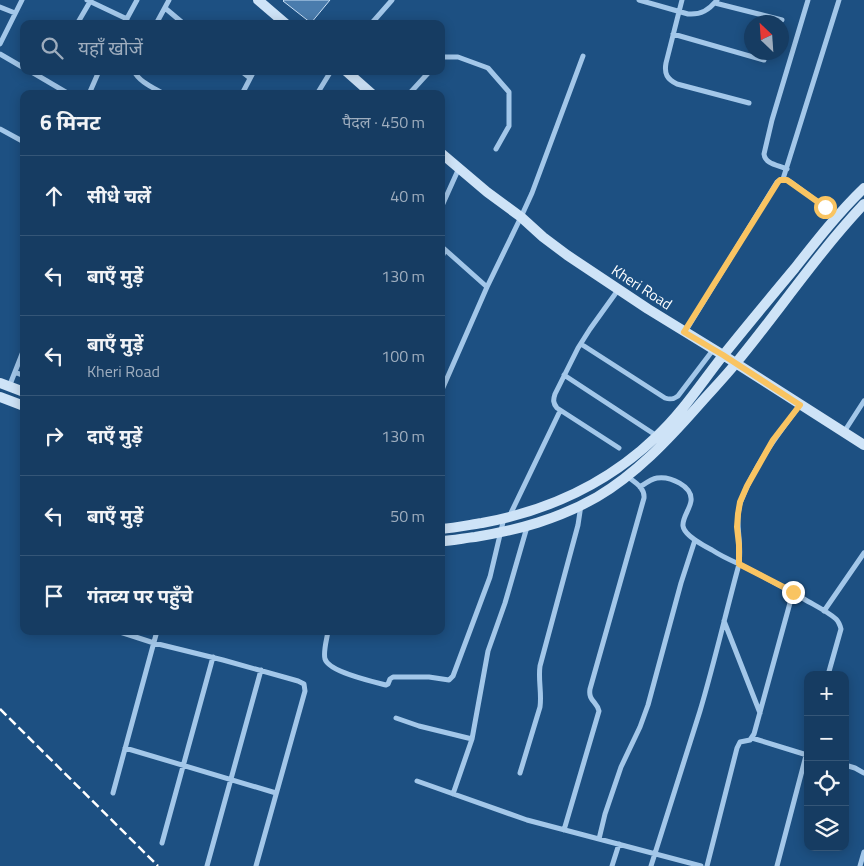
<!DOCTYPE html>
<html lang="hi">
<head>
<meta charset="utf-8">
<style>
	:root { --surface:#163c62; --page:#1f4368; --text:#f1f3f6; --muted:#9eadbe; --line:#355677 }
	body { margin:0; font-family:"Titillium Web","Noto Sans Devanagari",sans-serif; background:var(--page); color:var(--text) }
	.controls { position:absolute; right:15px; bottom:15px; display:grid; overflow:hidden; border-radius:10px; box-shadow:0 2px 12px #0003 }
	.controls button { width:45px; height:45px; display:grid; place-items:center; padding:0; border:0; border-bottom:1px solid var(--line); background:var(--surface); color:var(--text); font:25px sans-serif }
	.compass { position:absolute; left:744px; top:15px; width:45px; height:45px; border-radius:50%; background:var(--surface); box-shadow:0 2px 12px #0003; rotate:335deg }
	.stop { position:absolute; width:15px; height:15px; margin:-11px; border:4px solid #f9c462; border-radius:50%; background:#fff }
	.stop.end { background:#f9c462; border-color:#fff; box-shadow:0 1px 5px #0008 }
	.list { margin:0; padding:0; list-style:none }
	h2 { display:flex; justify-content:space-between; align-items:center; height:65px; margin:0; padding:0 20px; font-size:21px }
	h2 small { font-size:16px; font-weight:400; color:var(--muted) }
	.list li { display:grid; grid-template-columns:32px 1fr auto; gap:15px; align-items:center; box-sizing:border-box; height:80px; padding:0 20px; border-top:1px solid var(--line) }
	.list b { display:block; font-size:19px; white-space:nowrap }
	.list p { margin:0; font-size:16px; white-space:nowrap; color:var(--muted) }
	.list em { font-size:16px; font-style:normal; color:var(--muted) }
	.icon { flex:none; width:28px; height:28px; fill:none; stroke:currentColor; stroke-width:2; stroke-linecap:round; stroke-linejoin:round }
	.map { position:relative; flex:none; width:864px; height:866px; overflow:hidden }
	.search { position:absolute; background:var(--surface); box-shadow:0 2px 12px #0003; left:20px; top:20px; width:425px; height:55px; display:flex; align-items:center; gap:12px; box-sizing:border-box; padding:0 18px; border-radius:10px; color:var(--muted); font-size:19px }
	.panel { position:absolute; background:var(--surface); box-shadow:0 2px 12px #0003; left:20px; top:90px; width:425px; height:545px; border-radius:10px }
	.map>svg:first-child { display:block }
	.building { fill:#4a7cad; stroke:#c8e0f7 }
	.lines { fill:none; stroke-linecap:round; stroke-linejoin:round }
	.street { stroke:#a3c7e9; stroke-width:5 }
	.secondary { stroke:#cee3f7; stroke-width:10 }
	.rail { stroke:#fff; stroke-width:2.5; stroke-dasharray:9 4; stroke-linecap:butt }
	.route { stroke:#f9c462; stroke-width:6 }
	.labels { text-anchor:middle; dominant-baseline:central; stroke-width:4.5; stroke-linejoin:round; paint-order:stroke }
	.street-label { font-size:15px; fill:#fff; stroke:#1d5082 }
</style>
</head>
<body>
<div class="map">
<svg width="864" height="866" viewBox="0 0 864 866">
	<rect width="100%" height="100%" fill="#1d5082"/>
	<!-- building -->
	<path class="building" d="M 284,0 L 330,0 L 311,23 L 283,1 Z"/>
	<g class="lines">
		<!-- street -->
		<path class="street" d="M 87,0 L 127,19
			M 639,0 L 688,14 C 701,15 709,10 717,0
			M 682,0 L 666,63 C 664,74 667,79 677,84 L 749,103
			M 715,3 L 782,20
			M 0,7 L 15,13
			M 165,8 L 184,24
			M 77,24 L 91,0
			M 124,24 L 137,0
			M 156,24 L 169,0
			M 371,24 L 392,0
			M 673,34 L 764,60
			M 0,44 L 22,0
			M 0,54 L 24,68
			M 441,59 L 443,57 L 458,57 L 488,68 L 509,92 L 509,126 L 496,149
			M 30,71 L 69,94
			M 134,71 C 139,82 154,88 164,94
			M 241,71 L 250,78
			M 89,94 L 99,71
			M 242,94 L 254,71
			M 317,94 L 331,71
			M 409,94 L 430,71
			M 0,129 L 24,142
			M 787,169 C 778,165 765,164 764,154 L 772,120 L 808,0
			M 783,179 L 839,0
			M 441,208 L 459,168
			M 441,246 L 487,287
			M 441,259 L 445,250
			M 618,290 L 590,329 L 578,348 L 555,394 C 553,400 553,403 557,408 L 619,448
			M 685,332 L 777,182 L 780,180 L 787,180 L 792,183 L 837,216
			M 581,344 L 665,398 C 671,400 674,399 678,396 L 713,350
			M 15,372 L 24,376
			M 564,375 L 657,436
			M 9,387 L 24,349
			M 441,392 L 487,287 L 521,217 L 532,193 L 583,56
			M 844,432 L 864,401
			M 640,487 C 646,483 651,479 657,478 C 670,476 693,486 691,501 C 690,509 682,518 683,526 C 684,535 704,546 712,550 C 721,556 730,560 739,564 C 761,575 783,587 804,599 C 814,605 827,611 836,619 C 839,622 840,625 841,629 L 828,675
			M 509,517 L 560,411
			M 824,611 L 864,553
			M 724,621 L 760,713
			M 117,631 L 154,643 L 223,660 L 298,681 L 304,684 L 305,691 L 256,866
			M 328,631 C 327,639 323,651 325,659 C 329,672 374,682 386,685 L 388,684 L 390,679 L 393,677 L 429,677 L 449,680 L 453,676 L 490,577 L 504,518
			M 396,718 L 419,726 L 472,739
			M 752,738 L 807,755
			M 125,748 L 276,793
			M 845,765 L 855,768 L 864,773
			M 520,773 L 540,707 C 542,693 538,680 540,666 L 578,525 L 581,505
			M 417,781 L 527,820 L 701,866
			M 113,793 L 157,631
			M 453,794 L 472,739 L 488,651 L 505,603 L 527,527
			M 564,830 L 599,711 C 597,701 588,701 590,689 L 644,498 C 645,487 634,482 627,476
			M 599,839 L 605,814 L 621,767 L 640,727 L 648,705 L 681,583 L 695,540
			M 162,843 L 213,657
			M 207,866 L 261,670
			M 612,866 L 619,844
			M 651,866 C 667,814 684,763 700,711 C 714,664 725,616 738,568 C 744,546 733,523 741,501 C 754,466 778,434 800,405
			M 707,866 L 737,748 L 740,742 L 750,740 L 754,734 L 793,592
			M 777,866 L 808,748
			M 860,866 L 864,852"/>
		<!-- secondary -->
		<path class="secondary" d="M 258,0 L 286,24
			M 346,71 L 372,94
			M 441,153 L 487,192 L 521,217 L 543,237 L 567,255 L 648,309 L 723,355 L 864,445
			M 0,383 L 24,392
			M 0,397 L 24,406
			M 441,529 C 455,528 469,525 482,523 C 547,511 608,483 656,437 C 681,414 700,385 721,358 C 745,328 770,298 795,268 C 817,240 839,212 864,188
			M 441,541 C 453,541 464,538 475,537 C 519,530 558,519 597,497 C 636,474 668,440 698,406 C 710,392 724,378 736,363 C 779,311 817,254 864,204"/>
		<!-- rail -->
		<path class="rail" d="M 0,709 L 158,866"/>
	</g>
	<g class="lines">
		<!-- route -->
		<path class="route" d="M 793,592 L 739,564 L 739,545 L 737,527 L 738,514 L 740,502 L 747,486 L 773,440 L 800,405 L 723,355 L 684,332 L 778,182 L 780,180 L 787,180 L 825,207"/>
	</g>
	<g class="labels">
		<!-- street labels -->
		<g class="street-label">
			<text transform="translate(642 287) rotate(33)">Kheri Road</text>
		</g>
	</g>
</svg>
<div class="controls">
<button>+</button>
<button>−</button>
<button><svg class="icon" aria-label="locate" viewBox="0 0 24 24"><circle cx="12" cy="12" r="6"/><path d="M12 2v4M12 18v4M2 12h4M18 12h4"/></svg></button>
<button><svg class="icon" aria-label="layers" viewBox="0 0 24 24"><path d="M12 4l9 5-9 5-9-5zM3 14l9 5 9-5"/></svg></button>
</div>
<svg class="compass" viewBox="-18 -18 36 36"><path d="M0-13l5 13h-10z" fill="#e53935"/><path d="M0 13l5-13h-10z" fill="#9eadbe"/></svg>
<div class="stop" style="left:825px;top:207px"></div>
<div class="stop end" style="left:793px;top:592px"></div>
<div class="search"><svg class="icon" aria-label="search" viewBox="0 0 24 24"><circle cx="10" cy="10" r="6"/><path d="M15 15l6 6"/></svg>यहाँ खोजें</div>
<section class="panel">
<h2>6 मिनट<small>पैदल · 450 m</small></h2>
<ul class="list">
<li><svg class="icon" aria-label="ahead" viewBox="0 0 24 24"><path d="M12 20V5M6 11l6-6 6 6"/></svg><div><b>सीधे चलें</b></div><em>40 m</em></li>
<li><svg class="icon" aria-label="left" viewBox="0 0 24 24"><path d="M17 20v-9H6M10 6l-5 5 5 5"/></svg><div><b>बाएँ मुड़ें</b></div><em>130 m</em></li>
<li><svg class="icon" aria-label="left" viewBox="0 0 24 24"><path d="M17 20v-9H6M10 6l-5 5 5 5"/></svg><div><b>बाएँ मुड़ें</b><p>Kheri Road</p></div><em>100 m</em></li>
<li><svg class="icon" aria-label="right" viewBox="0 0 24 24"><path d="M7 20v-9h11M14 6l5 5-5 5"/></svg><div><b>दाएँ मुड़ें</b></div><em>130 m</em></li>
<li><svg class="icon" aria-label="left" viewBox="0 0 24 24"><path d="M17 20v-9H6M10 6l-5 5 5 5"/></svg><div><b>बाएँ मुड़ें</b></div><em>50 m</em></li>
<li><svg class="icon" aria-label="arrive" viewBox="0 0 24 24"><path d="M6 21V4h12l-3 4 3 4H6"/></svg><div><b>गंतव्य पर पहुँचे</b></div></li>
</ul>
</section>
</div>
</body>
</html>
